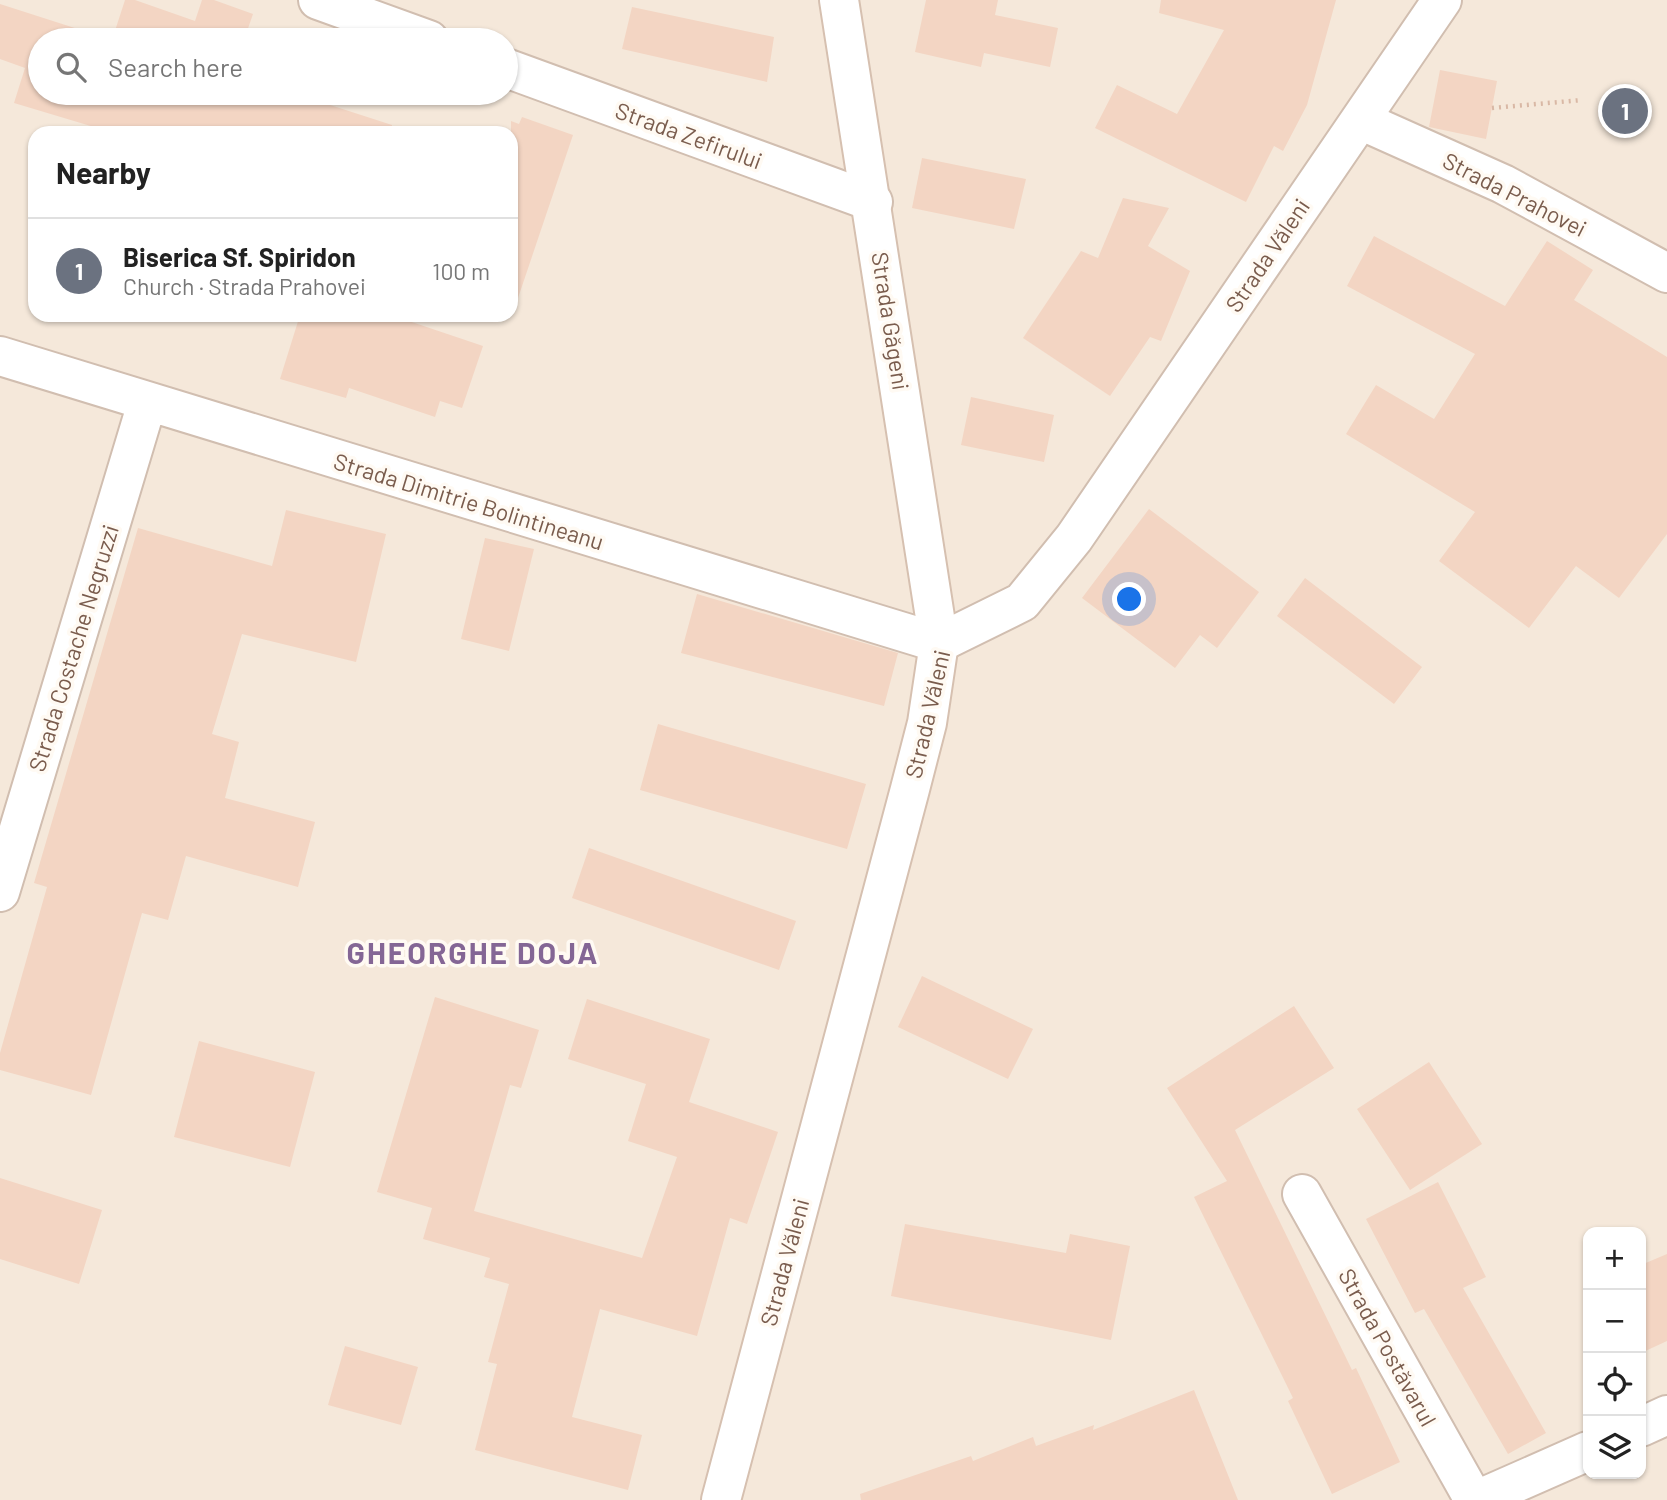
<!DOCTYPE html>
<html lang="en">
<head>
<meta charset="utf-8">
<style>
	:root { --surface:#fff; --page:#f6f6f6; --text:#222; --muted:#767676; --line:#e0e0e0; --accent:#b45309 }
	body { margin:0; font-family:Barlow,sans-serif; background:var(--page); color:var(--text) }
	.controls { position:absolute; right:21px; bottom:21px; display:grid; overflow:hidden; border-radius:14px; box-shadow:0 2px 5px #0004 }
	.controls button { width:63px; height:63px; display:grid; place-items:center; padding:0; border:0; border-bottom:2px solid var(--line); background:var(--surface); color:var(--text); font:35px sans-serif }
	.you { position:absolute; left:1130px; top:600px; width:24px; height:24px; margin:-18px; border:5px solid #fff; border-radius:50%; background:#1a73e8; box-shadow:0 0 0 10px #1a73e833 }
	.badge { display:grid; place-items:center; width:46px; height:46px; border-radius:50%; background:var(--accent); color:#fff; font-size:23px; font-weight:700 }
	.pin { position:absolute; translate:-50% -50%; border:4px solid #fff; box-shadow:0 2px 7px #0006 }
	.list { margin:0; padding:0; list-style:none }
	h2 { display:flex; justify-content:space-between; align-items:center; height:91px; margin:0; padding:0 28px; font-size:30px }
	h2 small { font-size:23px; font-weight:400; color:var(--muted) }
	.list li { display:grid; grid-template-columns:46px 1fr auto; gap:21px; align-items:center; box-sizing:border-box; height:105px; padding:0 28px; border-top:2px solid var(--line) }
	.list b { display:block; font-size:26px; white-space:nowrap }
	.list p { margin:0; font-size:23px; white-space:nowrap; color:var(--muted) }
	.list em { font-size:23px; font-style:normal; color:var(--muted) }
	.icon { flex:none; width:38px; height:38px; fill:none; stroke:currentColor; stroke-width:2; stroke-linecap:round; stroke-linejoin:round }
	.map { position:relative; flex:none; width:1667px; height:1500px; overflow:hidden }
	.search { position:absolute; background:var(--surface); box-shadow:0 2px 5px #0004; left:28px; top:28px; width:490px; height:77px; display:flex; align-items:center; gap:18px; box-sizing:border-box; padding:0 24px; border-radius:38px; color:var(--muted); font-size:26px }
	.panel { position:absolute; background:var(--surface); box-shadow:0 2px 5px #0004; left:28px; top:126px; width:490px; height:196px; border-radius:21px }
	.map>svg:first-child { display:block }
	.residential { fill:#f5e8da; fill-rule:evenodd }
	.building { fill:#f3d5c3 }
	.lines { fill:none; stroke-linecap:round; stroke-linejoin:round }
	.street-casing { stroke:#d1beb0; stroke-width:42 }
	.secondary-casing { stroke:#d6c0b0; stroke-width:42 }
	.path { stroke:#d9b8a5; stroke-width:4.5; stroke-dasharray:2 5; stroke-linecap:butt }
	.street { stroke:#fff; stroke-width:38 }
	.secondary { stroke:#fff; stroke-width:38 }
	.labels { text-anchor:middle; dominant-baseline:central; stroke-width:7; stroke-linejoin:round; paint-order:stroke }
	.street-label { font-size:23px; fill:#7a5c4d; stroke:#fffaf3 }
	.district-label { font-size:30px; font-weight:bold; letter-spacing:2px; fill:#846695; stroke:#fffaf3 }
</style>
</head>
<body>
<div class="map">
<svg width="1667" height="1500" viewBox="0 0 1667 1500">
	<rect width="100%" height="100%" fill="#fdf6ec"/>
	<!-- residential -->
	<path class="residential" d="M 0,0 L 1667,0 L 1667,1500 L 0,1500 ZM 40,40 L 506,40 L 506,93 L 40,93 ZM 35,133 L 511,133 L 511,315 L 35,315 ZM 1588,1232 L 1641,1232 L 1641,1474 L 1588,1474 Z"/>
	<!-- building -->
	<path class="building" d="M 125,0 L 135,0 L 195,21 L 202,0 L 214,0 L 253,14 L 244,40 L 40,40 L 40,93 L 293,93 L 392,125 L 391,133 L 114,133 L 14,103 L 25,68 L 0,59 L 0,4 L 112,40 Z
		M 926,0 L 998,0 L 995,15 L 1058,28 L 1050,67 L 984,53 L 981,67 L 915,52 Z
		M 1161,0 L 1336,0 L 1307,105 L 1283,151 L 1274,146 L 1246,202 L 1095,128 L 1117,85 L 1177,114 L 1224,30 L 1159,13 Z
		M 632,7 L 774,37 L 767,82 L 622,49 Z
		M 1440,70 L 1497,81 L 1486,139 L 1429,127 Z
		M 522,117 L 573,135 L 518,298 L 511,297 L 511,121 L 519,124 Z
		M 922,158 L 1026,179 L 1014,229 L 912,208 Z
		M 1123,198 L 1169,208 L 1148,246 L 1190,271 L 1161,341 L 1150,337 L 1110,396 L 1023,338 L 1081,251 L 1098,258 Z
		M 1374,236 L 1505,306 L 1547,241 L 1593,270 L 1574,300 L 1667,357 L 1667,534 L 1619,598 L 1576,566 L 1529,628 L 1439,561 L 1475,512 L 1346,434 L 1376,385 L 1434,419 L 1475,354 L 1347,286 Z
		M 300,315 L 391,315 L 483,346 L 462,408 L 440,401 L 435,417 L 349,388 L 346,398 L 280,379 Z
		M 971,397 L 1054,415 L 1044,462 L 961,445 Z
		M 1149,509 L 1259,592 L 1217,648 L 1200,635 L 1175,668 L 1082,598 Z
		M 286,510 L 386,534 L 356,662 L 242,634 L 212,734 L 239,742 L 225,798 L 315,822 L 298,887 L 186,856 L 168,920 L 142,913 L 91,1095 L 0,1070 L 0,1053 L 47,887 L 34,883 L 138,528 L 272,566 Z
		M 485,538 L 534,549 L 509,651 L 461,639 Z
		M 1305,578 L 1422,667 L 1394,704 L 1277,616 Z
		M 697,594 L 898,653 L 884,706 L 681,653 Z
		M 658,724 L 866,784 L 847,849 L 640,790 Z
		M 589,848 L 796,921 L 779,970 L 572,898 Z
		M 922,976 L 1033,1029 L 1008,1079 L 898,1027 Z
		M 435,997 L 539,1030 L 521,1088 L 510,1085 L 474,1211 L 642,1258 L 677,1157 L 628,1141 L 646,1084 L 568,1059 L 587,999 L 710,1039 L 689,1102 L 778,1132 L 747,1224 L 730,1218 L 697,1336 L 600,1309 L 572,1417 L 642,1435 L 628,1490 L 475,1450 L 497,1364 L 488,1362 L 509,1284 L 484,1277 L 490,1258 L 423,1239 L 432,1208 L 377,1192 Z
		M 1294,1006 L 1334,1068 L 1235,1130 L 1352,1370 L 1356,1368 L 1400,1462 L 1332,1494 L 1288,1401 L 1293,1398 L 1194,1197 L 1227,1181 L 1167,1088 Z
		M 199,1041 L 315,1072 L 290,1167 L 174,1137 Z
		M 1429,1062 L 1482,1144 L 1410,1190 L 1357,1109 Z
		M 0,1178 L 102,1210 L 79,1284 L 0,1259 Z
		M 1438,1182 L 1486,1277 L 1463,1288 L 1546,1433 L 1508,1454 L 1424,1309 L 1415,1313 L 1366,1219 Z
		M 905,1224 L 1066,1253 L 1070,1234 L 1130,1246 L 1111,1340 L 891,1296 Z
		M 1667,1254 L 1667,1341 L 1641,1353 L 1641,1265 Z
		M 345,1346 L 418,1367 L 401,1425 L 328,1405 Z
		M 1194,1390 L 1238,1500 L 861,1500 L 860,1494 L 971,1456 L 973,1461 L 1033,1437 L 1036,1446 L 1094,1425 L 1093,1430 Z"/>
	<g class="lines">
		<!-- street casing -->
		<g class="street-casing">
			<path id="street" d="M 318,0 L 429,40
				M 506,68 L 873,202
				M 1360,120 L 1503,184 L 1667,273
				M 0,356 L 939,643 L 1022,602 L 1074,538 L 1442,0
				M 0,892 L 147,403
				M 1302,1194 L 1474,1500
				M 1641,1427 L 1667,1415
				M 1477,1500 L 1588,1451"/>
		</g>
		<!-- secondary casing -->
		<g class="secondary-casing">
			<path id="secondary" d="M 721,1500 L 910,789 L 927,723 L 939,643 L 839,0"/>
		</g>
		<!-- path -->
		<path class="path" d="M 1492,108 L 1582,100"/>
		<!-- street -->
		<use href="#street" class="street"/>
		<!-- secondary -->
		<use href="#secondary" class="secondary"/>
	</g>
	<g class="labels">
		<!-- street labels -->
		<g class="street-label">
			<text transform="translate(689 135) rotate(20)">Strada Zefirului</text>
			<text transform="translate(1515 194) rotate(27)">Strada Prahovei</text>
			<text transform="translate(1267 255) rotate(-56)">Strada Văleni</text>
			<text transform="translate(891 321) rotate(81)">Strada Găgeni</text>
			<text transform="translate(469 501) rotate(17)">Strada Dimitrie Bolintineanu</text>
			<text transform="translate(73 648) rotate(-73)">Strada Costache Negruzzi</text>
			<text transform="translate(927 714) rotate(-77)">Strada Văleni</text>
			<text transform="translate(784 1262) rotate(-75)">Strada Văleni</text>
			<text transform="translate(1388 1347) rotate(61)">Strada Postăvarul</text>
		</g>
		<!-- district labels -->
		<g class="district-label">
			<text x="473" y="952">GHEORGHE DOJA</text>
		</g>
	</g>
</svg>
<div class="controls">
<button>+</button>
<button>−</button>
<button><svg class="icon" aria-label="locate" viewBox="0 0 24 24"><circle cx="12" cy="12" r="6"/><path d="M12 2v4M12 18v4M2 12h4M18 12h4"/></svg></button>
<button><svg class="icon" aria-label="layers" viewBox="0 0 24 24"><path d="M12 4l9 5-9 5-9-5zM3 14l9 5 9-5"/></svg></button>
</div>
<div class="you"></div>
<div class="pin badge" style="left:1625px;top:111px;background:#6b7280">1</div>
<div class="search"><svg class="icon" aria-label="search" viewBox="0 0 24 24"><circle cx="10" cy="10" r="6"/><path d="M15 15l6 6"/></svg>Search here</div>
<section class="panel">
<h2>Nearby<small></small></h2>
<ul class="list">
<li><span class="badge" style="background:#6b7280">1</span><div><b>Biserica Sf. Spiridon</b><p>Church · Strada Prahovei</p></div><em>100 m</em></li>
</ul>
</section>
</div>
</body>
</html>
